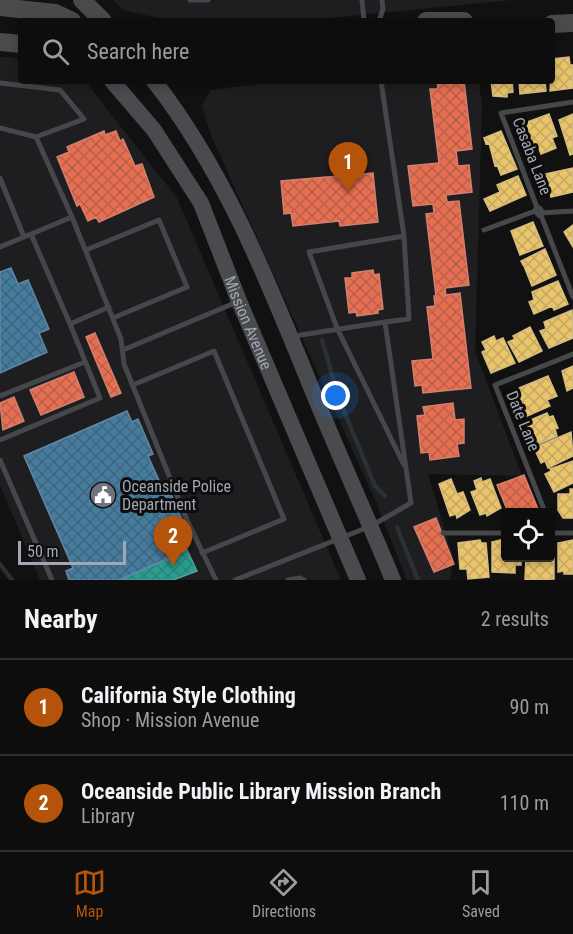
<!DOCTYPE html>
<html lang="en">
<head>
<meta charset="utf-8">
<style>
	:root { --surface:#0d0d0e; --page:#1b1b1c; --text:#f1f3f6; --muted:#9a9c9e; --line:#2d2d2e; --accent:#b45309 }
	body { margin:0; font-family:"Roboto Condensed",sans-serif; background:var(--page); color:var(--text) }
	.controls { position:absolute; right:18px; bottom:18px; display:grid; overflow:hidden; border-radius:6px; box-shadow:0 3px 9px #0003 }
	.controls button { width:54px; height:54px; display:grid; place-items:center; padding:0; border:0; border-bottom:2px solid var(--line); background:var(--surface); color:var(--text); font:30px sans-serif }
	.scale { position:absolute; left:18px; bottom:15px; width:108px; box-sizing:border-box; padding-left:6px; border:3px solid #a2a8b3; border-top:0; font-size:16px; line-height:21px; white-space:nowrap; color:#a2a8b3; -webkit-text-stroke:4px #0c0c0d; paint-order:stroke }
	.you { position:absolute; left:336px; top:396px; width:21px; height:21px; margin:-15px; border:4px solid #fff; border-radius:50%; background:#1a73e8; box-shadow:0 0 0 9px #1a73e833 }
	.badge { display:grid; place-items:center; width:39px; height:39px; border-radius:50%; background:var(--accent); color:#fff; font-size:20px; font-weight:700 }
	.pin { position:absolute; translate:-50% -50px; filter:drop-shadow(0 2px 3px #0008) }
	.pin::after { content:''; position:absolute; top:32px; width:21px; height:18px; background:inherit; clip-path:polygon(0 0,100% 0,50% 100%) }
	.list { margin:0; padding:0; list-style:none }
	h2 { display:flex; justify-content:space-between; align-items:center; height:78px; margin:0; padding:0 24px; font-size:26px }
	h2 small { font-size:20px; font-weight:400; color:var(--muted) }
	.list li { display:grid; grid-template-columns:39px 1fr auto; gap:18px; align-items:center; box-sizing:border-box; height:96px; padding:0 24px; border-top:2px solid var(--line) }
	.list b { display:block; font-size:22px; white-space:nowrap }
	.list p { margin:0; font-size:20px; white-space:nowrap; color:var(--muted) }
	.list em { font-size:20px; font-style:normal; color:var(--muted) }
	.icon { flex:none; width:33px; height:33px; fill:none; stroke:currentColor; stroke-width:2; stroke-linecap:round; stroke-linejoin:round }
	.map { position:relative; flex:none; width:573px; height:580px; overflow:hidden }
	.search { position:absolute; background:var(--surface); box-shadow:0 3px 9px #0003; left:18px; right:18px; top:18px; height:66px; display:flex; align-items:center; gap:15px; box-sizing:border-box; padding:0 21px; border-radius:6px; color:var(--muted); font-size:22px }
	.sheet { height:270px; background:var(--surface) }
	nav { display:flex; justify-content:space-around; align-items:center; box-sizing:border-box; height:84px; border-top:2px solid var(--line); background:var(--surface); font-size:16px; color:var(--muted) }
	nav a { display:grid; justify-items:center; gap:3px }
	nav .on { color:var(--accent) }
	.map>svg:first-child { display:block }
	.built { fill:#1e1e20 }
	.homes { fill:url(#homes-cross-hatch); stroke:#d4bc80; stroke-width:1.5 }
	.shops { fill:url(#shops-cross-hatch); stroke:#d2806e; stroke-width:1.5 }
	.schools { fill:url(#schools-cross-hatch); stroke:#4ea09a; stroke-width:1.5 }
	.public { fill:url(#public-cross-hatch); stroke:#6188a4; stroke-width:1.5 }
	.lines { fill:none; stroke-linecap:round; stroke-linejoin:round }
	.stream { stroke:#293136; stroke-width:4.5 }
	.service { stroke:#46474a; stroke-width:5 }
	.minor { stroke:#46474a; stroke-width:10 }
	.secondary { stroke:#4a4b4e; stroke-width:16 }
	.primary { stroke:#484a4c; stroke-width:18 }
	.labels { text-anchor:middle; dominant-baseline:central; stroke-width:6; stroke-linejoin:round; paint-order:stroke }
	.street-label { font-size:16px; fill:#a2a8b3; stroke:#0c0c0d }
	.poi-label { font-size:16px; fill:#a2a8b3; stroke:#0c0c0d; text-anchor:start }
</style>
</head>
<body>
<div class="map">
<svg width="573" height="580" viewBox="0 0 573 580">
	<defs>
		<pattern id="homes-cross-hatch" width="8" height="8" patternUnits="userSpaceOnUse" patternTransform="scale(1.5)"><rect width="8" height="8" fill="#e9c46a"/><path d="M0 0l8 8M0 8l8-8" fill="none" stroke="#c4a760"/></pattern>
		<pattern id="shops-cross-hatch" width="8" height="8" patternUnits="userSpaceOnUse" patternTransform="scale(1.5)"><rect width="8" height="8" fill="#e76f51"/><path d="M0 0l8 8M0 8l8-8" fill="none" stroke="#ba604a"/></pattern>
		<pattern id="schools-cross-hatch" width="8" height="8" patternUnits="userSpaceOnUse" patternTransform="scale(1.5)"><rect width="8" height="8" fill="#2a9d8f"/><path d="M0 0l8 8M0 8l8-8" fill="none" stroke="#2c8279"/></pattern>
		<pattern id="public-cross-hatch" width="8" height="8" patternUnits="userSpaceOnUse" patternTransform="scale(1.5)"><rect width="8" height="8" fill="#457b9d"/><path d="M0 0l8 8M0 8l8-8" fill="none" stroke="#3f657e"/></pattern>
	</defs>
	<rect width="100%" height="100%" fill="#111112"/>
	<!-- built -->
	<path class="built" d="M 113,0 L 513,0 L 299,21 L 171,21 L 123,10 Z
		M 0,57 L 21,58 L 21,81 L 85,81 L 177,198 L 341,580 L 40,580 L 0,485 Z
		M 284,81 L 479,81 L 482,106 L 475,351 L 522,476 L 428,474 L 453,557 L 450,580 L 407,580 L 375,500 L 210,133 L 202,105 L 211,90 Z"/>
	<!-- homes -->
	<path class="homes" d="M 569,57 L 570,65 L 573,65 L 573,88 L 550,91 L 552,59 Z
		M 491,81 L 512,81 L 513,92 L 507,93 L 507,97 L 493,96 Z
		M 519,81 L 545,81 L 546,91 L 520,94 Z
		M 549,114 L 557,136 L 552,138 L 556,148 L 541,154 L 537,144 L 530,146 L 522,124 Z
		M 573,114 L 573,154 L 570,155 L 559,120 Z
		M 501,131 L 517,169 L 501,175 L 497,165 L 495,166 L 489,143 L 486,144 L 484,138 Z
		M 573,168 L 573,192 L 551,197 L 545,174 Z
		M 518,176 L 526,195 L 490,211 L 484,199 L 500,192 L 497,185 Z
		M 533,222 L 543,246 L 520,255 L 511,231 Z
		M 573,225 L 573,247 L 564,232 Z
		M 545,249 L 556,275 L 532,286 L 524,266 L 526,265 L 523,265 L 521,261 Z
		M 558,281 L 568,304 L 554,310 L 552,306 L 534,314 L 529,302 L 534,300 L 532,292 Z
		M 572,310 L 573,338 L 549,348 L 540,331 L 546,329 L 544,322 Z
		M 530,327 L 542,351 L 519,362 L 508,342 L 515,339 L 513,336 Z
		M 494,336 L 496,341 L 503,338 L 515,363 L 491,373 L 482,352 L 486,350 L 482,342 Z
		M 573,366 L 573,388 L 567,391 L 562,371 Z
		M 548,376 L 557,396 L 547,400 L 550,406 L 525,417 L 515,393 L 519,391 L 519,388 Z
		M 547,413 L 549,417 L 553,416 L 558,428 L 555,429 L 557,436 L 536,445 L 526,422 Z
		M 571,432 L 573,456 L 548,468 L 545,461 L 541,463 L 534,448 Z
		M 573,461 L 573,483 L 554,492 L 545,474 L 551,471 L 550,469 Z
		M 481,478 L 482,482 L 490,479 L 501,508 L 487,516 L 486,513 L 480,515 L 471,492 L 477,490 L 474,481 Z
		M 451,479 L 457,494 L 463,492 L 470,510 L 457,518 L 456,514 L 450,516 L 439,484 Z
		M 570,489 L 573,489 L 573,518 L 563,518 L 558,510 L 558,494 L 570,494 Z
		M 480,540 L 481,543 L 486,543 L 489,577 L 468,579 L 467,569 L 460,569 L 458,543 Z
		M 500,540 L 506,540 L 506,558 L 521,558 L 521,565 L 515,565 L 515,573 L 492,572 L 492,542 Z
		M 573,540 L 573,574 L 564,574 L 564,571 L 558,572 L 558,543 Z
		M 550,542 L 554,542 L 554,579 L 525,580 L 526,558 L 550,558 Z"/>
	<!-- shops -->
	<path class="shops" d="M 437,81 L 464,81 L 472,149 L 456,151 L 458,166 L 469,165 L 472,192 L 446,195 L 447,202 L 459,201 L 469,285 L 445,288 L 446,295 L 460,293 L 471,388 L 423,393 L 422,385 L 415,386 L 412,361 L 433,359 L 427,307 L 435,306 L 434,296 L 436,296 L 426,214 L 434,213 L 433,204 L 413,206 L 408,166 L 439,163 L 430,89 L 438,89 Z
		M 104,131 L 105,135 L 116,131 L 120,141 L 123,139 L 135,166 L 142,164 L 154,197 L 99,222 L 96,217 L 88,221 L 80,204 L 77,206 L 57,157 L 69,152 L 67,147 Z
		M 373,173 L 378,222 L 340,226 L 339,221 L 293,226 L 291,213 L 284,214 L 281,181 Z
		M 373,270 L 374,275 L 379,274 L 383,309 L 378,310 L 378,313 L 357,316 L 356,312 L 349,313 L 345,278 L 352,278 L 352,273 Z
		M 95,333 L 121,393 L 111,397 L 86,337 Z
		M 74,372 L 84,397 L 41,415 L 30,390 Z
		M 14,397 L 24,421 L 3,430 L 0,403 Z
		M 453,403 L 455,420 L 464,419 L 464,443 L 457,444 L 459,456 L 430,460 L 429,452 L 421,453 L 417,416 L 425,415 L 423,407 Z
		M 524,475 L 538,509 L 528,512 L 508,512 L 497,485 Z
		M 436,518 L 454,564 L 434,572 L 414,527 Z"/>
	<!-- schools -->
	<path class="schools" d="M 187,550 L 197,571 L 173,580 L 119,580 Z"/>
	<!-- public -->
	<path class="public" d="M 11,268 L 18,284 L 28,280 L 49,329 L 39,333 L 47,352 L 0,373 L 0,272 Z
		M 127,411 L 132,422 L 138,419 L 153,454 L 148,456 L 166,496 L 171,494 L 185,527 L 178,530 L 187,550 L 119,580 L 69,580 L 66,571 L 73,568 L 24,456 Z"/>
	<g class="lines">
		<!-- stream -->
		<path class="stream" d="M 322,340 L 339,399 L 375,486 L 385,496
			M 397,527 L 418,580
			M 0,564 L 12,580"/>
		<!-- service -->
		<path class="service" d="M 190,0 L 208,0
			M 362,0 L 364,21
			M 379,21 L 383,9 L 382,0
			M 381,81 L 404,236
			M 0,83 L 60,90 L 84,119 L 36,137 L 0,128
			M 36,137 L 72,217
			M 0,178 L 24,237
			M 573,211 L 540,213 L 573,297
			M 484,230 L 538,210 L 501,113 L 573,102
			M 31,234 L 70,324 L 109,307
			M 0,247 L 72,217 L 121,339 L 124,364 L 187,520 L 216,580
			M 86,250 L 159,220 L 187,287 L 113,318
			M 385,322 L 409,319 L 404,236 L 309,252 L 337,328 L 404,465
			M 123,350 L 237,302
			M 133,385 L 214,351 L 284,519 L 202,553
			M 0,396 L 85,362
			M 0,440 L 100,398 L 70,324
			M 0,460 L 52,580
			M 545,512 L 495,385 L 573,354
			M 443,533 L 506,533
			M 550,533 L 573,533
			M 235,580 L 371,526 L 411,503 L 385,322 L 294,336
			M 288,580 L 300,578 L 304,580"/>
		<!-- minor -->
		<path class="minor" d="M 538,210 L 540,213"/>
		<!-- secondary -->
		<g class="secondary">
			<path id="s1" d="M 112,81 L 154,130 L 201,203 L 239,301 L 358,580"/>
			<path d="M 154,81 C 226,173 269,284 313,392 C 339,455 367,517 393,580"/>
		</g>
		<!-- primary -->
		<path class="primary" d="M 82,0 L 103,21
			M 0,7 L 55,13 L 72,21
			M 426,21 L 464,21
			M 552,24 L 573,23
			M 0,42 L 21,44"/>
	</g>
	<!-- icons -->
	<defs>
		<g id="civic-disc" transform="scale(1.35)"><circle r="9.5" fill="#6f737b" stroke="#0c0c0d"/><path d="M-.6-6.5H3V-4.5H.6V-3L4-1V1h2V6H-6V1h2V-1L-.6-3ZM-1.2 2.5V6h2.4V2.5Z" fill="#fff"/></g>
	</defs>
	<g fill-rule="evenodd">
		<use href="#civic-disc" x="103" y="495"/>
	</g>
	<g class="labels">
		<!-- street labels -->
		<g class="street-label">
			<text transform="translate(532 156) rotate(69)">Casaba Lane</text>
			<text stroke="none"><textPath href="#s1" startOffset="280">Mission Avenue</textPath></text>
			<text transform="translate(523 421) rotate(68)">Date Lane</text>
		</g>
		<!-- poi labels -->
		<g class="poi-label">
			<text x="122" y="486">Oceanside Police<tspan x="122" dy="18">Department</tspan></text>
		</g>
	</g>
</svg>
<div class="controls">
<button><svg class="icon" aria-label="locate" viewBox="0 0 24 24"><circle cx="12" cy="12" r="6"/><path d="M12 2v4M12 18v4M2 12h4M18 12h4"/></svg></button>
</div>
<div class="scale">50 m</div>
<div class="you"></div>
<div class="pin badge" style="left:348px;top:192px">1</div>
<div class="pin badge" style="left:173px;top:566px">2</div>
<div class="search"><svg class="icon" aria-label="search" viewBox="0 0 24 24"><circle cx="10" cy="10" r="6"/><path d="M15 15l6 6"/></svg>Search here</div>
</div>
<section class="sheet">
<h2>Nearby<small>2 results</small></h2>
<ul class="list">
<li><span class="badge">1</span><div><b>California Style Clothing</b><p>Shop · Mission Avenue</p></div><em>90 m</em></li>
<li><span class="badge">2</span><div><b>Oceanside Public Library Mission Branch</b><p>Library</p></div><em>110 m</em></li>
</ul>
</section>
<nav>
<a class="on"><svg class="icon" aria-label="map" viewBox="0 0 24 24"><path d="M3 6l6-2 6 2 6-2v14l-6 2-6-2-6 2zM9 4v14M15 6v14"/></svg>Map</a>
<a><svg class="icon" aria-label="directions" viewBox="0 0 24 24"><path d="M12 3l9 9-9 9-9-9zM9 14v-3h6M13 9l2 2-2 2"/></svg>Directions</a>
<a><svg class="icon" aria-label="saved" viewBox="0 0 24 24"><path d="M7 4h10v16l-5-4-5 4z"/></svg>Saved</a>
</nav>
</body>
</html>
